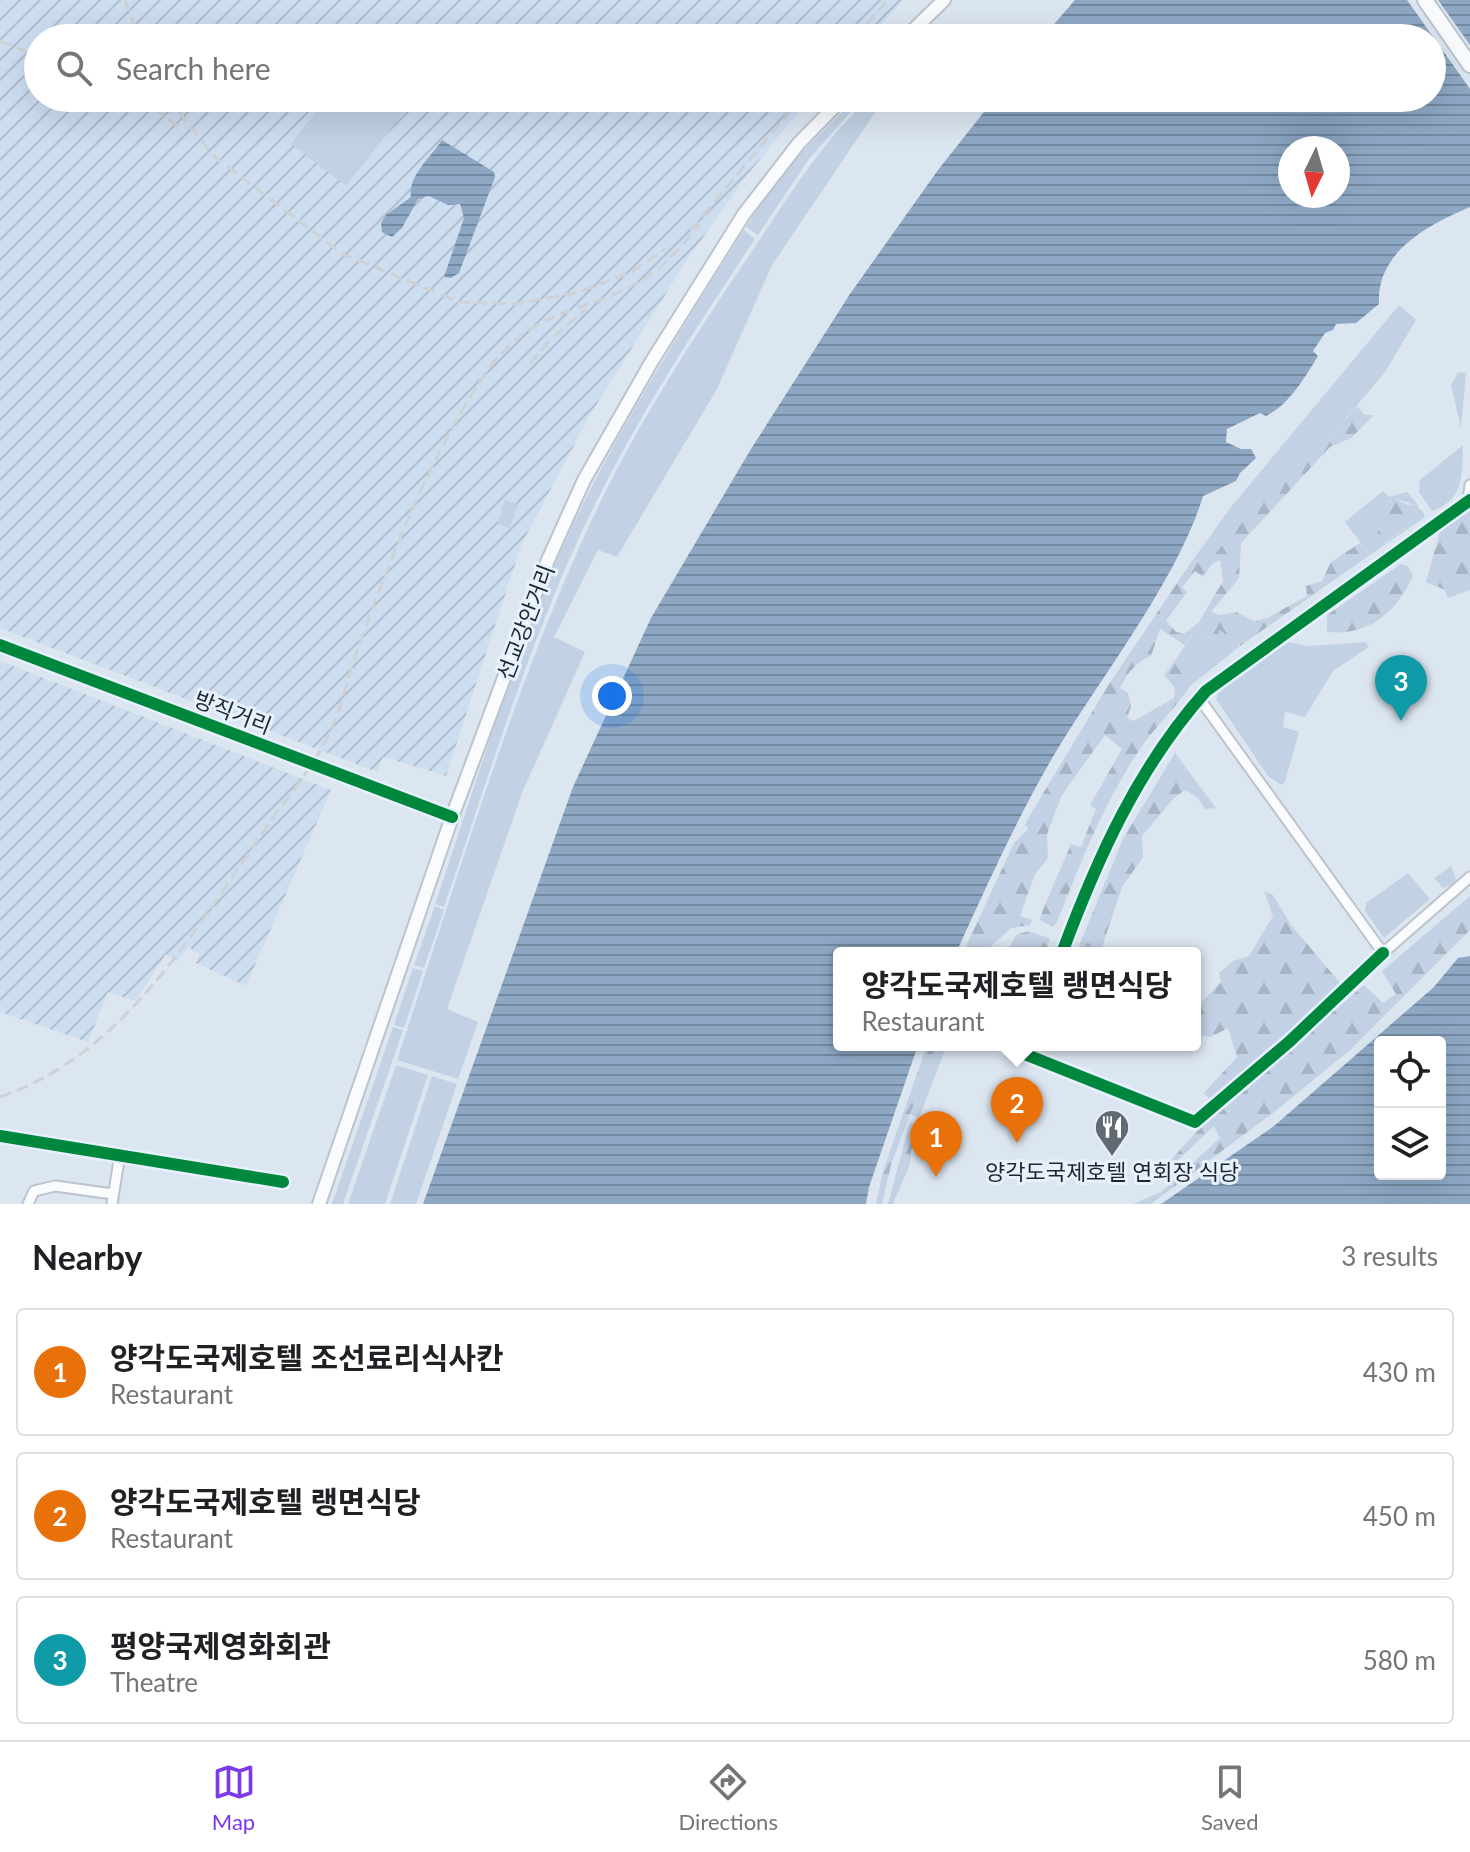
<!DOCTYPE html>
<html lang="en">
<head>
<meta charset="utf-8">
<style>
	:root { --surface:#fff; --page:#f2f2f2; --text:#202124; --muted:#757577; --line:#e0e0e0; --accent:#7c3aed }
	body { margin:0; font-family:Lato,"Noto Sans KR",sans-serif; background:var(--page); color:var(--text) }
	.controls { position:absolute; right:24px; bottom:24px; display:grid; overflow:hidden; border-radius:8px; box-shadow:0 8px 32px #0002 }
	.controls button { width:72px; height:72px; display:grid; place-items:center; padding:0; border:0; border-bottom:2px solid var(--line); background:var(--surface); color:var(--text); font:40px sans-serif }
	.compass { position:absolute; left:1278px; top:136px; width:72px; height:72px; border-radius:50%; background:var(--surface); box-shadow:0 8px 32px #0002; rotate:185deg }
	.you { position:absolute; left:612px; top:696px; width:28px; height:28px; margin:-20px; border:6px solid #fff; border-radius:50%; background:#1a73e8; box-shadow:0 0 0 12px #1a73e833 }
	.badge { display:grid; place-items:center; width:52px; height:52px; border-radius:50%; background:var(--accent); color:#fff; font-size:26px; font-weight:700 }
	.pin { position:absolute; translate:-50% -66px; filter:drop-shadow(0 2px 4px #0008) }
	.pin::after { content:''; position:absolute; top:42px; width:28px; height:24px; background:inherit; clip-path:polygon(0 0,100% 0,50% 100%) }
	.popup { position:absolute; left:833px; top:947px; width:368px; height:104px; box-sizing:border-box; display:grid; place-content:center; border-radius:8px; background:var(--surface); filter:drop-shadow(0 2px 6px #0005); font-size:26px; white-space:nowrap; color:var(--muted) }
	.popup b { font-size:30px; color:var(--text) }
	.popup::after { content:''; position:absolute; left:50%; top:100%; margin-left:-16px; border:16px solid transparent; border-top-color:var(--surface) }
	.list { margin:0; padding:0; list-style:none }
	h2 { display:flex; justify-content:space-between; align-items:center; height:104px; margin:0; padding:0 32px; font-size:34px }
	h2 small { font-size:26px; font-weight:400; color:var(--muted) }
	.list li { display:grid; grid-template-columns:52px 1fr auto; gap:24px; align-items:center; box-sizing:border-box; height:128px; margin:0 16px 16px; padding:0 16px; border:2px solid var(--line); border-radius:8px }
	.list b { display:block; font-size:30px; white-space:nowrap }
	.list p { margin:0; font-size:26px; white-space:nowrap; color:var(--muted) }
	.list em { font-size:26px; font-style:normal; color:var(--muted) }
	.icon { flex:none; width:44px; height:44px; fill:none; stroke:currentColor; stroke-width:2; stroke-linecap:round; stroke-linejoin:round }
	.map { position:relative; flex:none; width:1470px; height:1204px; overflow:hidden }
	.search { position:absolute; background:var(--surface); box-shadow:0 8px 32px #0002; left:24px; right:24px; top:24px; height:88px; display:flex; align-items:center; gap:20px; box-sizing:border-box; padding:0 28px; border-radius:44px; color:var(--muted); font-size:30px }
	.sheet { height:536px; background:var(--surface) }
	nav { display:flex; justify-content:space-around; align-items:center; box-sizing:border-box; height:112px; border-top:2px solid var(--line); background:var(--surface); font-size:22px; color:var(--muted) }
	nav a { display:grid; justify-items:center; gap:4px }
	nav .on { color:var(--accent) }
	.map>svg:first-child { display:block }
	.industrial { fill:url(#industrial-furrows) }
	.green { fill:#c2d2e4 }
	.forest { fill:url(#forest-firs); fill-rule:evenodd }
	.water { fill:url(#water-rules); fill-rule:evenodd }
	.pier { fill:#dce6f1 }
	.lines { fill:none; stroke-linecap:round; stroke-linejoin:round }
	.street-tunnel { stroke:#b6bfca; stroke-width:9; stroke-dasharray:9 4.5; stroke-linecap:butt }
	.street-casing { stroke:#bcc3cc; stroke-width:13 }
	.secondary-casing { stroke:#bcc3cc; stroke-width:16 }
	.primary-casing { stroke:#bcc3cc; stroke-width:18 }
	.street { stroke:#fafbfd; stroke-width:9 }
	.secondary { stroke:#fafbfd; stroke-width:12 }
	.primary { stroke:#fafbfd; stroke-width:14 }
	.rail { stroke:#ced2d5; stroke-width:3; stroke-dasharray:12 6; stroke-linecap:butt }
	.cycleway-casing { stroke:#e7f1fe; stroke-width:17 }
	.cycleway { stroke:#00873e; stroke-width:12 }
	.labels { text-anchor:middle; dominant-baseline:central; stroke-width:6; stroke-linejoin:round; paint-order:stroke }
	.street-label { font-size:22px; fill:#1f252d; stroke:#e7f1fe }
	.poi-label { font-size:22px; fill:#1f252d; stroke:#e7f1fe }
</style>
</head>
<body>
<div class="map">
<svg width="1470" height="1204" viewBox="0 0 1470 1204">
	<defs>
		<pattern id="industrial-furrows" width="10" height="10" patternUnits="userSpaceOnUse" patternTransform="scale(2)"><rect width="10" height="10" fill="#cddef1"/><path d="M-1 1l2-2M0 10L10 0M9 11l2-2" fill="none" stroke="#b0becf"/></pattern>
		<pattern id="forest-firs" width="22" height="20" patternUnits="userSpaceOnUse" patternTransform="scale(2)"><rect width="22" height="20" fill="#c2d2e4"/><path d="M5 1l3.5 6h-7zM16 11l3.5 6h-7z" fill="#a6b4c4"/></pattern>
		<pattern id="water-rules" width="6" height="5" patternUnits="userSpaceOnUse" patternTransform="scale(2)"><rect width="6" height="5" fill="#8ea8c4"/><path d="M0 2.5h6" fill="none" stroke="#7389a0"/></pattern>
	</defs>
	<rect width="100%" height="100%" fill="#dce6f1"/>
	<!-- industrial -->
	<path class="industrial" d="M 0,0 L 904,0 L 868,38 L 38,38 L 38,98 L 810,98 L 747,175 L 685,263 L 590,415 L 522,543 L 446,776 L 383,757 L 377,772 L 0,628 Z
		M 0,661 L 331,790 L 246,986 L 196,963 L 199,954 L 189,947 L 177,961 L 166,954 L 135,1001 L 108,992 L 88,1042 L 0,1012 Z"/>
	<!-- green -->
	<path class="green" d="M 327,98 L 396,98 L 408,107 L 346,186 L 291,144 Z
		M 856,98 L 863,98 L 809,159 L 758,235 L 746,227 L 780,174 Z
		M 870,98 L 885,98 L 772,265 L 717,389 L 617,557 L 598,550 L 554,637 L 585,652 L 522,793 L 447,1009 L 478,1022 L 458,1079 L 397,1060 C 458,878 515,682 597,509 C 639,422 692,340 746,260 C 784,205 819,143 870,98 Z
		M 744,230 L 755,239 C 698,325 641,411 595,504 C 532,632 490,772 444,907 L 435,904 C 485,758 528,605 601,469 C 645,387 695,308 744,230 Z
		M 1399,305 L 1416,320 L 1385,372 L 1321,448 L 1273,484 L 1211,559 L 1192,561 L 1231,507 Z
		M 1458,372 L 1466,373 L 1461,428 L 1451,385 Z
		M 1463,445 C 1462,476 1464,500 1432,511 L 1419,492 L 1420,480 Z
		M 1383,491 L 1389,497 L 1407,492 L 1419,506 L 1394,498 L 1388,503 L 1375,540 L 1385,544 L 1423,512 L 1425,517 L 1370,555 L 1345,522 Z
		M 505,500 L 518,504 L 510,528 L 497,524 Z
		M 1196,629 L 1215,641 L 1219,629 L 1240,646 L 1190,686 L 1174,662 Z
		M 1288,642 L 1309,646 L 1366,642 L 1369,647 L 1333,671 L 1305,717 L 1285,712 L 1283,727 L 1299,732 L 1285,782 L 1281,785 L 1268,776 L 1216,699 L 1219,690 Z
		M 1451,866 L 1457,883 L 1443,888 L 1434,878 Z
		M 1408,873 L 1430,899 L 1384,938 L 1365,911 L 1366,903 Z
		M 435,906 L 444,910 L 424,968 L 414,965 Z
		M 413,968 L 423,971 L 404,1028 L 394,1025 Z
		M 393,1027 L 403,1030 L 343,1204 L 332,1204 Z
		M 936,1045 L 947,1045 L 919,1118 L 910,1114 Z
		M 396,1065 L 428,1075 L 385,1204 L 348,1204 Z
		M 432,1076 L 457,1084 L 416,1204 L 390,1204 Z"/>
	<!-- forest -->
	<path class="forest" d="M 1357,406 L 1365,415 L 1374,415 L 1351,438 L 1330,447 L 1241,543 L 1239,578 L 1211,612 L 1220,615 L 1236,612 L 1254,621 L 1267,618 L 1307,596 L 1306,586 L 1322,581 L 1331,562 L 1360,543 L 1370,555 L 1240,646 L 1220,630 L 1216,641 L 1196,629 L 1185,645 L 1160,629 L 1151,656 C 1135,663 1128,672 1120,688 L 1128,693 L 1131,706 L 1127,718 L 1134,721 L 1174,698 L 1175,688 L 1164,675 L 1174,662 L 1190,686 C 1175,709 1155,727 1140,749 C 1104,802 1081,862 1057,922 L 1053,927 L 1040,920 L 1042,912 L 1071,844 L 1081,847 L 1096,809 L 1090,805 L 1122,749 L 1105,735 L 1062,795 L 1047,834 L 1048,858 L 1035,874 L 1020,916 L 1032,920 L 1030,925 L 1011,928 L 984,953 L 963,953 L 1014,843 L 1028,829 L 1025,825 L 1029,817 L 1109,684 L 1192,561 L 1211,559 L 1273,484 L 1321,448 ZM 1220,560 L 1223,581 L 1199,622 L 1184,634 L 1176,632 L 1166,621 L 1187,592 L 1182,587 L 1195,571 L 1203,577 L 1212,564 Z
		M 1394,498 L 1407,505 L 1415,504 L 1423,512 L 1384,544 L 1375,540 L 1388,503 Z
		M 1470,511 L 1470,590 L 1448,598 L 1445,590 L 1426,582 L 1440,531 Z
		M 1401,564 L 1408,566 L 1413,576 C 1396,612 1370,636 1327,632 L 1327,615 Z
		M 1175,753 L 1216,808 L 1205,809 L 1198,798 L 1185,790 L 1174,798 L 1142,836 L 1143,857 L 1122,887 L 1100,953 L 1076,953 L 1123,839 Z
		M 1264,891 L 1273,895 L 1291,925 L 1342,985 L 1210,1099 L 1204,1093 L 1237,1057 L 1228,1028 L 1211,1037 L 1195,1035 L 1195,1009 L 1221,982 L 1219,973 L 1233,961 L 1249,956 L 1273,916 Z
		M 1470,896 L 1470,930 L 1349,1051 L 1273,1113 L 1151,1204 L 1133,1204 L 1161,1192 L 1220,1138 L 1214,1126 L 1160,1177 L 1158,1174 L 1211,1116 L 1364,985 L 1383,1003 L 1396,994 L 1382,971 Z
		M 1029,931 L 1050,939 L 1045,953 L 1007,953 L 1016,935 Z
		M 927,1045 L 936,1045 L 891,1165 L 882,1204 L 876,1204 L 883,1171 Z
		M 910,1122 L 914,1124 L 910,1164 L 893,1204 L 888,1204 Z"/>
	<!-- water -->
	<path class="water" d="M 1075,0 L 1470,0 L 1470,207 C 1428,225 1376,252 1379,304 L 1356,323 L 1336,324 L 1333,330 L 1325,333 L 1313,351 L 1318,356 C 1305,377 1290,404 1266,416 L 1260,413 L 1227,429 L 1226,442 L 1241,449 L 1251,449 L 1256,458 L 1240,473 L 1236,481 L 1203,496 C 1179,576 1105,672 1060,745 C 1020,811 988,883 956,953 L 839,953 L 839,1045 L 918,1045 L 869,1187 L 866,1204 L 423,1204 L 573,787 L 651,618 L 751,449 L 850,294 L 938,170 L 995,98 L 1432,98 L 1432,38 L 1042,38 ZM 1290,148 L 1338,148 L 1338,196 L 1290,196 Z
		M 442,140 L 494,172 L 495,177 L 459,273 L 451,278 L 444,277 L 464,218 L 460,204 L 448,205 L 429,196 L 418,199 L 402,228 L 392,237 L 382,232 L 381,223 L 386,215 L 411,197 C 408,176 430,158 442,140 Z
		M 1470,956 L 1470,1204 L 1161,1204 L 1274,1126 L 1434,987 L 1458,958 ZM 1380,1042 L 1440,1042 L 1440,1174 L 1380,1174 Z"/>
	<!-- pier -->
	<path class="pier" d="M 1407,0 L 1438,0 L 1470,45 L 1470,89 Z"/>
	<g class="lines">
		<!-- street-tunnel -->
		<path class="street-tunnel" d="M 1002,1045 L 1120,1091"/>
		<!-- street casing -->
		<g class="street-casing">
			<path id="street" d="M 1468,501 L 1470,485
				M 1199,698 L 1383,953 L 1470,877
				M 1062,953 C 1097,859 1138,767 1206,691 L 1470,500
				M 1120,1091 L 1195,1122 L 1289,1042 L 1383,953
				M 0,1136 L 283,1182
				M 28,1204 L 34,1191 L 55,1186 L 113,1194
				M 112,1204 L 120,1154"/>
		</g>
		<!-- secondary casing -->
		<g class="secondary-casing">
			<path id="secondary" d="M 905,38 L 944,0
				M 0,645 L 452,817
				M 319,1204 L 452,817 L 548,560 L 584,480 L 652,361 L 744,214 L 799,143 L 843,98"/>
		</g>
		<!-- primary casing -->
		<g class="primary-casing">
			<path id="primary" d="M 1425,0 L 1470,65"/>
		</g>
		<!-- street -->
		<use href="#street" class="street"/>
		<!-- secondary -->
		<use href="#secondary" class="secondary"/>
		<!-- primary -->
		<use href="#primary" class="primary"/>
		<!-- rail -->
		<path class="rail" d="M 125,0 L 139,38
			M 854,38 L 888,0
			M 0,41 L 38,56
			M 140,98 L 183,130
			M 168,98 L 214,156 L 341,253 L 459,302 L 515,304 L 576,293 L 630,273 L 665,249
			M 691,230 L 801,98
			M 530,364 L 550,340 L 586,309
			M 0,1097 C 123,1055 193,933 263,832 C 287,797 320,760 335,720 C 345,694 351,666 361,640 C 392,554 432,453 483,377 C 533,304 579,318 644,279 C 666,266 684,243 700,224"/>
		<!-- cycleway casing -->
		<g class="cycleway-casing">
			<path id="cycleway" d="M 0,645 L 452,817
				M 1062,953 C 1097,859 1138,767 1206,691 L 1470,500
				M 1002,1045 L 1195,1122 L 1289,1042 L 1383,953
				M 0,1136 L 283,1182"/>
		</g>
		<!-- cycleway -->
		<use href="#cycleway" class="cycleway"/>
	</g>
	<!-- icons -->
	<defs>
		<g id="restaurant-pin" transform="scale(1.8)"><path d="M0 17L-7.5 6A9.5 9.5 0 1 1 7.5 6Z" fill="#616972" stroke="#e7f1fe"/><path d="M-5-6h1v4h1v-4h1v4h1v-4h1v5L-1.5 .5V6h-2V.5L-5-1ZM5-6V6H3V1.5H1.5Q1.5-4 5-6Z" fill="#fff"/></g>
	</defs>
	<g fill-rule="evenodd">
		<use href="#restaurant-pin" x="1112" y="1127"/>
	</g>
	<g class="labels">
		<!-- street labels -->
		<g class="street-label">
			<text transform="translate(525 622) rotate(-69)">선교강안거리</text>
			<text transform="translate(233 712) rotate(21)">방직거리</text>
		</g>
		<!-- poi labels -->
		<g class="poi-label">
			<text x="1112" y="1171">양각도국제호텔 연회장 식당</text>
		</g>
	</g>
</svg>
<div class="controls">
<button><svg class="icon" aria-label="locate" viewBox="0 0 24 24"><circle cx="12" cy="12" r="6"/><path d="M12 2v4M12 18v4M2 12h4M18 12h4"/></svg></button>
<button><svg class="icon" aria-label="layers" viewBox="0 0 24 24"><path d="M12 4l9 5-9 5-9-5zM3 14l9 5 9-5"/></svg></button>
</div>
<svg class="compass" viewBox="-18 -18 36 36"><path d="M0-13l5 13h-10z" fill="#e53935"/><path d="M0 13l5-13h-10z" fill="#757577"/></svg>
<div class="you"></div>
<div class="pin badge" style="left:936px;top:1177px;background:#e8710a">1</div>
<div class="pin badge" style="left:1017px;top:1143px;background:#e8710a">2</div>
<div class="popup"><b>양각도국제호텔 랭면식당</b>Restaurant</div>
<div class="pin badge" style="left:1401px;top:721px;background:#0f9aa8">3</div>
<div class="search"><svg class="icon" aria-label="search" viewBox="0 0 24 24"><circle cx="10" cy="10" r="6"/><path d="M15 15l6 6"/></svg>Search here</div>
</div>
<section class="sheet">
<h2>Nearby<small>3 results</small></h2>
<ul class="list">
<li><span class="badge" style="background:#e8710a">1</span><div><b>양각도국제호텔 조선료리식사칸</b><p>Restaurant</p></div><em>430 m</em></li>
<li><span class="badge" style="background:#e8710a">2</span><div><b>양각도국제호텔 랭면식당</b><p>Restaurant</p></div><em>450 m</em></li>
<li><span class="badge" style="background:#0f9aa8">3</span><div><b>평양국제영화회관</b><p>Theatre</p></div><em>580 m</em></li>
</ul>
</section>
<nav>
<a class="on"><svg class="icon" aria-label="map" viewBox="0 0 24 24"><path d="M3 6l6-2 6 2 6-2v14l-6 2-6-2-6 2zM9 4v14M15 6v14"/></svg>Map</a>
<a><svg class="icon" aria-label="directions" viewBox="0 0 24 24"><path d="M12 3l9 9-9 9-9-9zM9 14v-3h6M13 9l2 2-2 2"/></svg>Directions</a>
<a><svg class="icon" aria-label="saved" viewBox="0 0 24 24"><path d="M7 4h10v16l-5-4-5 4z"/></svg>Saved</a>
</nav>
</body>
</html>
